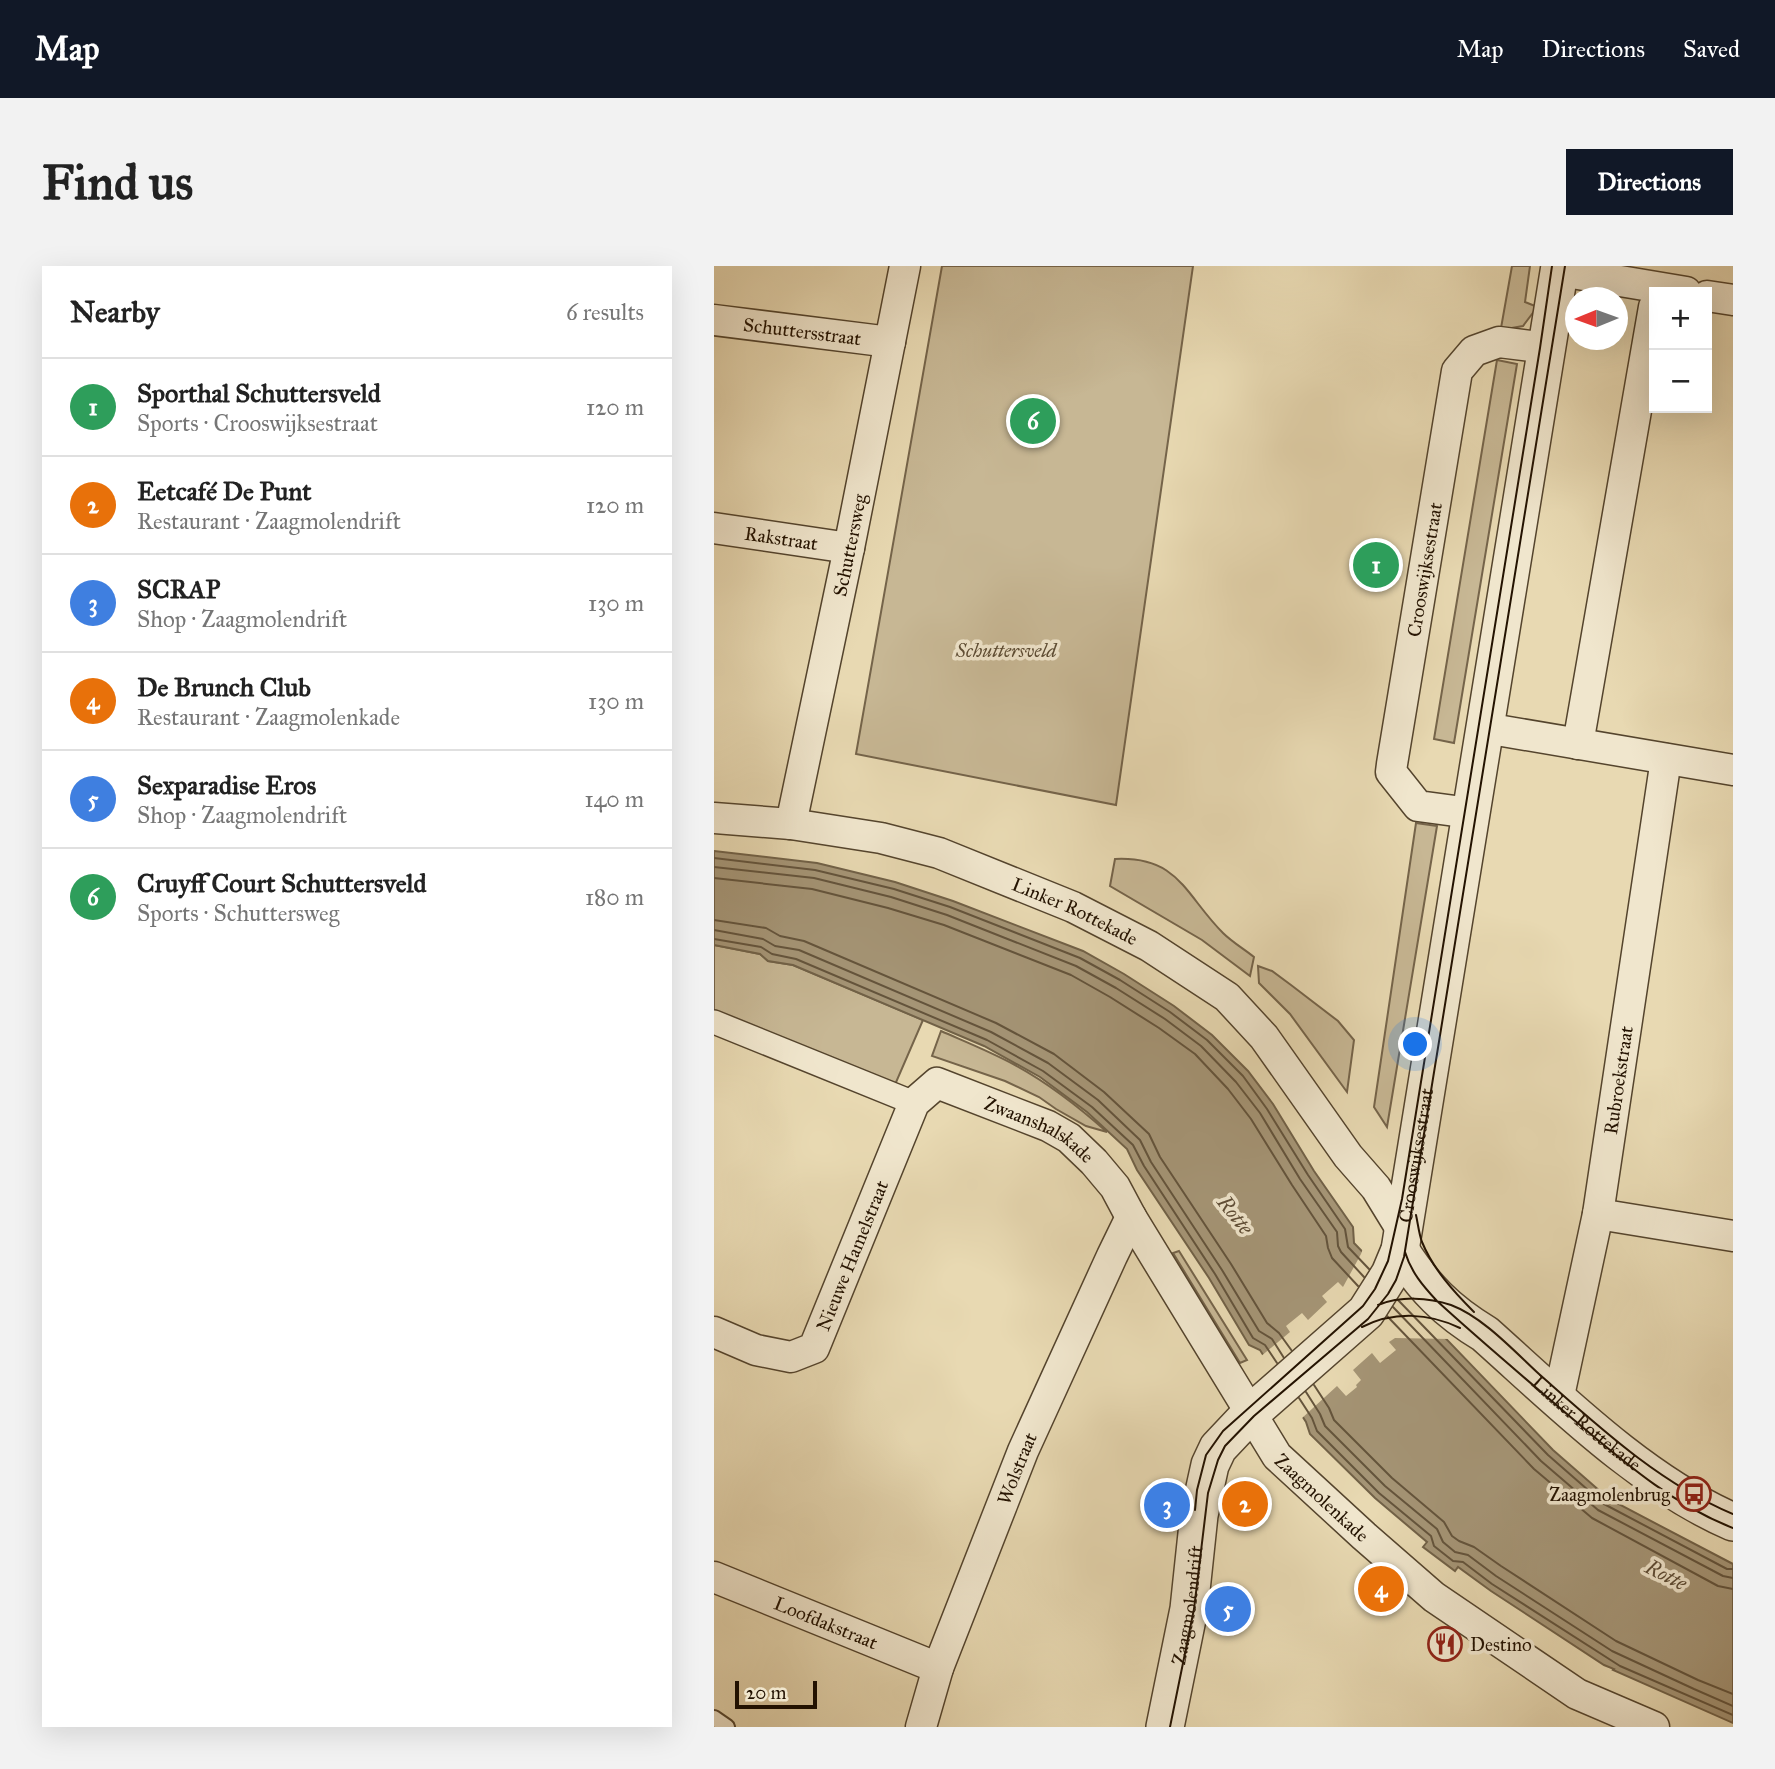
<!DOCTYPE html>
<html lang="en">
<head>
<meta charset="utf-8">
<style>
	:root { --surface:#fff; --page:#f2f2f2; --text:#222; --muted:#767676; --line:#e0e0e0; --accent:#111827 }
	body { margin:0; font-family:"IM FELL Great Primer",serif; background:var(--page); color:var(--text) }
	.controls { position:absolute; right:21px; top:21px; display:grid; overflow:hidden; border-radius:0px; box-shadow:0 7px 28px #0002 }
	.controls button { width:63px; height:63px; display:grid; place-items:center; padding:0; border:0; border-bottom:2px solid var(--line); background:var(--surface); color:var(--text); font:35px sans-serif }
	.compass { position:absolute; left:851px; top:21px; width:63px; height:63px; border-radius:50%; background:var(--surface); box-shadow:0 7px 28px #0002; rotate:269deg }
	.scale { position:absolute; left:21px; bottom:18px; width:82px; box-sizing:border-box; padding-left:7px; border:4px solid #231201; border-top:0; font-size:19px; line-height:24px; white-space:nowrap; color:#231201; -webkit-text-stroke:5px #f0e6cd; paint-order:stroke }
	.you { position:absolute; left:702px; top:779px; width:24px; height:24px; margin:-18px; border:5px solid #fff; border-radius:50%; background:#1a73e8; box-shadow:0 0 0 10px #1a73e833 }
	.badge { display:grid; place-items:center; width:46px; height:46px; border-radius:50%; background:var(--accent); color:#fff; font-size:23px; font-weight:700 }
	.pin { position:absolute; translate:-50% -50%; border:4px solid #fff; box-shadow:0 2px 7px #0006 }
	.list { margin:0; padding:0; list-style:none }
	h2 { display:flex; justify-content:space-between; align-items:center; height:91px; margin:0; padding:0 28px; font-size:30px }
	h2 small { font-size:23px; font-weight:400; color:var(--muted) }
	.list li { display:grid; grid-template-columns:46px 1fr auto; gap:21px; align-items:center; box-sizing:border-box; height:98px; padding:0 28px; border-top:2px solid var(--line) }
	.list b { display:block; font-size:26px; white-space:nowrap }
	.list p { margin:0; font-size:23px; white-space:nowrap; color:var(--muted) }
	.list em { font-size:23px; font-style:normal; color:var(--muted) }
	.map { position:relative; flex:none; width:1019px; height:1461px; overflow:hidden; border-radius:0px }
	header { display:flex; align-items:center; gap:42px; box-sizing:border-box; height:98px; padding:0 35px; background:var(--accent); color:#fff }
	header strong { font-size:33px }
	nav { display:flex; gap:38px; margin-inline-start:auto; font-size:24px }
	.intro { display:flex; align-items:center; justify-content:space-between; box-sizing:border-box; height:168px; padding:0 42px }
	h1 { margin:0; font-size:49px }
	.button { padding:18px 32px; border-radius:0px; background:var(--accent); color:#fff; font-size:24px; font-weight:700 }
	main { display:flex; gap:42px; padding:0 42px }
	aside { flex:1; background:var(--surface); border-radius:0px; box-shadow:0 7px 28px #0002 }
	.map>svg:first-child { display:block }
	.green { fill:#c7b794; stroke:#75644a; stroke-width:2 }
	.water { fill:#a59576; stroke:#716147; stroke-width:2 }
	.pier { fill:#e8d9b2 }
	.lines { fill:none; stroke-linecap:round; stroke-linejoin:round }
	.shore { stroke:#64543c; stroke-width:2 }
	.service-casing { stroke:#54442d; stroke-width:18 }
	.pedestrian-casing { stroke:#54442d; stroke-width:26 }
	.minor-casing { stroke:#54442d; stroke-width:33 }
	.tertiary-casing { stroke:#54442d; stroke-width:40 }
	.service { stroke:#f0e6cd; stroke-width:14 }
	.pedestrian { stroke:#f0e6cd; stroke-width:23 }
	.minor { stroke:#f0e6cd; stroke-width:30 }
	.tertiary { stroke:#f0e6cd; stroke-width:37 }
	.tram { stroke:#231201; stroke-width:2 }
	.labels { text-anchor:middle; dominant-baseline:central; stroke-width:7; stroke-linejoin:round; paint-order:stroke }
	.street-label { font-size:19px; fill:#231201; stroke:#f0e6cd }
	.park-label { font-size:19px; font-style:italic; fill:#5c4c34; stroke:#f0e6cd }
	.poi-label { font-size:19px; fill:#231201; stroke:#f0e6cd; text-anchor:end }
	.water-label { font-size:21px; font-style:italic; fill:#5e4d36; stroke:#f0e6cd }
</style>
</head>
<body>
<header>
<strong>Map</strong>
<nav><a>Map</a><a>Directions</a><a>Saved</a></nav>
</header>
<div class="intro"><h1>Find us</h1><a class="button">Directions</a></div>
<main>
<aside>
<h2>Nearby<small>6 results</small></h2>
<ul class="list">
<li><span class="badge" style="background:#2e9e5b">1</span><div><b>Sporthal Schuttersveld</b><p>Sports · Crooswijksestraat</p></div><em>120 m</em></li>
<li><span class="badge" style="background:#e8710a">2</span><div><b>Eetcafé De Punt</b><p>Restaurant · Zaagmolendrift</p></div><em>120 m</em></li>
<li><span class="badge" style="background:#3f7fe0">3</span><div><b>SCRAP</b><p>Shop · Zaagmolendrift</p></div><em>130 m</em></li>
<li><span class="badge" style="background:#e8710a">4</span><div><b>De Brunch Club</b><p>Restaurant · Zaagmolenkade</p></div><em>130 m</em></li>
<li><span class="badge" style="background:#3f7fe0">5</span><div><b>Sexparadise Eros</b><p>Shop · Zaagmolendrift</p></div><em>140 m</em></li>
<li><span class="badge" style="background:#2e9e5b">6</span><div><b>Cruyff Court Schuttersveld</b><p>Sports · Schuttersweg</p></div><em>180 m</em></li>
</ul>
</aside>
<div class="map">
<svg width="1019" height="1461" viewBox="0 0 1019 1461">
	<rect width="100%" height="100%" fill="#e8d9b2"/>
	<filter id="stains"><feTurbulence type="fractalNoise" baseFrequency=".00286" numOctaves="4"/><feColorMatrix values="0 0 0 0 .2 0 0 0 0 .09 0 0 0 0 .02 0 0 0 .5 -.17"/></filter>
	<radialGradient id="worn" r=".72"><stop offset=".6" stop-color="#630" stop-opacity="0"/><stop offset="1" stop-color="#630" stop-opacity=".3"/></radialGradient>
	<!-- green -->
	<path class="green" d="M 228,0 L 479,0 L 402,539 L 142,488 Z
		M 798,0 L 816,0 L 811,36 L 821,40 L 821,44 L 809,60 L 792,63 L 787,62 Z
		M 783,94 L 803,98 L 740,477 L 720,473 Z
		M 702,557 L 723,560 L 673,861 L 660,841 Z
		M 401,593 C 465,590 471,629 509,667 C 518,676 530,683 540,691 L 536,710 L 488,674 L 396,620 Z
		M 0,679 L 46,688 L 54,695 L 79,699 L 209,754 L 180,821 L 0,747 Z
		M 544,700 L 558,705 L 577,719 L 624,755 L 640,774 L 633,826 L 576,748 L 545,717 Z
		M 227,765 C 252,776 277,786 301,799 C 334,817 365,841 393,866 L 372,860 L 342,843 L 325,831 L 291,815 L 218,790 Z
		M 465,985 L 533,1094 L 526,1097 L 459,987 Z"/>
	<!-- water -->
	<path class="water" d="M 0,585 L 103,597 L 181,616 L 239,635 L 369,685 L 410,708 L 460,740 L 498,769 L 534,805 L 559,838 L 600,905 L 639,961 L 640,977 L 839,1184 L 895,1233 L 1019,1298 L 1019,1457 L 899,1404 L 900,1403 L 890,1399 L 777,1325 L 744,1301 L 741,1305 L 709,1281 L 713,1276 L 661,1232 L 596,1168 L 592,1156 L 546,1084 L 535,1079 L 495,1012 L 423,904 L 413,883 L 373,846 L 326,811 L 270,780 L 79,699 L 54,695 L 46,688 L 0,679 Z"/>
	<!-- pier -->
	<path class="pier" d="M 649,982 L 736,1073 L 681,1072 L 675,1076 L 682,1084 L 666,1097 L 658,1087 L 639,1104 L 647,1114 L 642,1119 L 643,1121 L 632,1130 L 623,1120 L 587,1153 L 546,1091 L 576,1066 L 572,1060 L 588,1047 L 594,1054 L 613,1036 L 608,1030 L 624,1016 L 629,1021 L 647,988 Z"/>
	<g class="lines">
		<!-- shore -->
		<path class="shore" d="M 0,592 L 101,604 L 180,623 L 236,641 L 366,692 L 406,714 L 456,746 L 493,774 L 529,810 L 553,843 L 594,909 L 631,963 L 634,981 L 655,1003
			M 0,601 L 100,612 L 177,631 L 233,649 L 362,700 L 402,722 L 451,753 L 487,780 L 522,816 L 546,847 L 586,913 L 623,966 L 624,980 L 627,986 L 650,1011
			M 0,612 L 98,623 L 174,642 L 230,659 L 357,709 L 396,731 L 445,762 L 481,788 L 514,823 L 537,853 L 578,919 L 612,970 L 614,982 L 618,992 L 644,1020
			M 0,654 L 52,662 L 66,670 L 90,675 L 282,757 L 340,788 L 390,826 L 435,868 L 446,891 L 517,998 L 553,1057 L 565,1067 L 578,1085
			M 0,664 L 49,673 L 61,680 L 85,684 L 277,766 L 334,797 L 384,834 L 426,874 L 437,896 L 508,1004 L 545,1065 L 558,1073 L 570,1092
			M 0,673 L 47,681 L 58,688 L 82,693 L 273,774 L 329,805 L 378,841 L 419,879 L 430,900 L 501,1008 L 539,1072 L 551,1079 L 563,1097
			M 684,1034 L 834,1189 L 890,1238 L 1013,1303 L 1019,1303
			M 679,1041 L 827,1195 L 884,1244 L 1009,1310 L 1019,1312
			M 673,1050 L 820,1203 L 878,1252 L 1004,1320 L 1019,1323
			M 600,1119 L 615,1142 L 620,1154 L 678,1212 L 730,1256 L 738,1270 L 745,1275 L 760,1281 L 787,1300 L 902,1375 L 984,1414 L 1019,1428
			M 592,1126 L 606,1148 L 611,1160 L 671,1220 L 723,1263 L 729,1276 L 741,1286 L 754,1289 L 782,1310 L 898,1385 L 980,1423 L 1019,1440
			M 585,1132 L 598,1152 L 603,1165 L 665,1227 L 717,1270 L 720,1280 L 739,1295 L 749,1296 L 778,1318 L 906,1400 L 1019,1449"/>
		<!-- service casing -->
		<g class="service-casing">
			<path id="service" d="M 0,1452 L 13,1461"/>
		</g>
		<!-- pedestrian casing -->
		<g class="pedestrian-casing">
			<path id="pedestrian" d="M 0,756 L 200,837"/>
		</g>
		<!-- minor casing -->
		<g class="minor-casing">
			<g id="minor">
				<path d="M 846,5 L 972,26"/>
				<path d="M 993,30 L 1019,34"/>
				<path id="s1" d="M 0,54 L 176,76"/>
				<path id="s2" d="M 0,262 L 135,282"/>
				<path d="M 771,462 L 1019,504"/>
				<path d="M 864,478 L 940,41"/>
				<path id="s3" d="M 756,547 L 704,540 L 677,506 L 678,498 L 743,105 L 760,85 L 785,76 L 832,82"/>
				<path id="s4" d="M 0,552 L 77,558 L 167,572 L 225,587 L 359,641 L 435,680 L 513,731 L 550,771 L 634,890 L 662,922 L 689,966"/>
				<path id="s5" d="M 77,558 L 135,282 L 191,0"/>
				<path d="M 884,948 L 1019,970"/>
				<path id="s6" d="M 0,1066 L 42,1084 L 77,1091 L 100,1082 L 200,837 L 223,817 L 334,860 L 355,872 L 380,896 L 401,921 L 417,951 L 563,1190 L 650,1270 L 720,1331 L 863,1428 L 940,1461"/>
				<path id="s7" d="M 843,1132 L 846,1125 L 884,948 L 952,493"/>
				<path id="s8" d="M 0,1311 L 224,1402"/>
				<path id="s9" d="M 207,1461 L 224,1402 L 309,1185 L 398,990 L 417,951"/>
			</g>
		</g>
		<!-- tertiary casing -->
		<g class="tertiary-casing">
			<g id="tertiary">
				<path id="s10" d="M 686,984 C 710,1022 733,1045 771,1068 C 845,1134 927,1216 1019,1256"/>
				<path id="s11" d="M 451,1461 L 475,1343 L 485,1249 L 496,1199 L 504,1182 L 537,1147 L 652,1046 L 676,1008 L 686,984 L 846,0"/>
			</g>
		</g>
		<!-- service -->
		<use href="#service" class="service"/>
		<!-- pedestrian -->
		<use href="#pedestrian" class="pedestrian"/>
		<!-- minor -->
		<use href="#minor" class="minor"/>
		<!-- tertiary -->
		<use href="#tertiary" class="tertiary"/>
		<!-- tram -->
		<path class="tram" d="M 702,949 C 704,958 705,968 708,976 C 719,1003 740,1026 760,1046
			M 691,986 C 697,1006 709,1020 723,1035 C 768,1076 814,1115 860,1154 C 909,1195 959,1239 1019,1262
			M 664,1039 C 687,1030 714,1031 737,1039 C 769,1051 800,1085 825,1108 C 884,1160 945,1217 1019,1248
			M 648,1061 C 680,1045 715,1047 746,1062
			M 481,1244 L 483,1224 L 492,1189 L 509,1165 L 649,1040 L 661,1023 L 674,995 L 688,933 L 826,82 L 838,0
			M 456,1461 L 480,1343 L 494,1227 L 504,1194 L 511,1180 L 540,1150 L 654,1053 L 674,1028 L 682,1014 L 690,991 L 851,0"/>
	</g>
	<!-- icons -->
	<defs>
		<g id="bus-ring" transform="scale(1.75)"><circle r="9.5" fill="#f0e6cd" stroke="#8f2418" stroke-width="1.5"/><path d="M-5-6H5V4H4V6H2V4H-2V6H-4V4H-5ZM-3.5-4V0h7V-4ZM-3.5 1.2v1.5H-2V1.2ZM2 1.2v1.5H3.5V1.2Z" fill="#8f2418"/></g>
		<g id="restaurant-ring" transform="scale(1.75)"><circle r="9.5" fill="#f0e6cd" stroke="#8f2418" stroke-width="1.5"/><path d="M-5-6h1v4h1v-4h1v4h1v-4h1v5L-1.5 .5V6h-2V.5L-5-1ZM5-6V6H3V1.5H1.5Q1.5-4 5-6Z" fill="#8f2418"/></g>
	</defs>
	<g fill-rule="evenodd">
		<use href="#bus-ring" x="980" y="1228"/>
		<use href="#restaurant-ring" x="731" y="1378"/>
	</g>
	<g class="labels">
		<!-- street labels -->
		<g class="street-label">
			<text stroke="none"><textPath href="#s1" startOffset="89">Schuttersstraat</textPath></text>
			<text stroke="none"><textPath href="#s2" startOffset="68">Rakstraat</textPath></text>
			<text stroke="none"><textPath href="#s5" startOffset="285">Schuttersweg</textPath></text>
			<text stroke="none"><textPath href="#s3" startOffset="301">Crooswijksestraat</textPath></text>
			<text stroke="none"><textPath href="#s4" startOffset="376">Linker Rottekade</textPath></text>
			<text stroke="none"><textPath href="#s7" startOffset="324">Rubroekstraat</textPath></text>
			<text stroke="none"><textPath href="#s6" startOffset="514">Zwaanshalskade</textPath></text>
			<text stroke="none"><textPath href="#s11" startOffset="653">Crooswijksestraat</textPath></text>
			<text stroke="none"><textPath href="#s6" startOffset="206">Nieuwe Hamelstraat</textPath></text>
			<text stroke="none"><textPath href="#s10" startOffset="256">Linker Rottekade</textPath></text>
			<text stroke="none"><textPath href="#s9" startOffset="276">Wolstraat</textPath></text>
			<text stroke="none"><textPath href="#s6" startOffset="987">Zaagmolenkade</textPath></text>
			<text stroke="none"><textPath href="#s11" startOffset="124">Zaagmolendrift</textPath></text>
			<text stroke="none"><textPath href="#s8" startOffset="121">Loofdakstraat</textPath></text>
		</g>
		<!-- park labels -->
		<g class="park-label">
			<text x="292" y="384">Schuttersveld</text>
		</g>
		<!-- poi labels -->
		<g class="poi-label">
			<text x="956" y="1228">Zaagmolenbrug</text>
			<text x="756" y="1378" text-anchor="start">Destino</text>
		</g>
		<!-- water labels -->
		<g class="water-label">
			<text transform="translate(521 949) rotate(52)">Rotte</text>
			<text transform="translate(952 1309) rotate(27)">Rotte</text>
		</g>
	</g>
	<rect width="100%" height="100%" filter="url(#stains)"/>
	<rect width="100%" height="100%" fill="url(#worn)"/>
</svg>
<div class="controls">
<button>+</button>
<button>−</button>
</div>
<svg class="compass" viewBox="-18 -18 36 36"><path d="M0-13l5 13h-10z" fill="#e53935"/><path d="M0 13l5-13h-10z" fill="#767676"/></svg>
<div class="scale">20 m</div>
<div class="you"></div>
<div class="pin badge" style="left:662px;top:299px;background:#2e9e5b">1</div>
<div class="pin badge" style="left:531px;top:1238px;background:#e8710a">2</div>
<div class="pin badge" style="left:453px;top:1239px;background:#3f7fe0">3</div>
<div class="pin badge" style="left:667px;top:1323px;background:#e8710a">4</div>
<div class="pin badge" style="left:514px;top:1343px;background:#3f7fe0">5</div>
<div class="pin badge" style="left:319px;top:155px;background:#2e9e5b">6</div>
</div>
</main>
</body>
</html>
